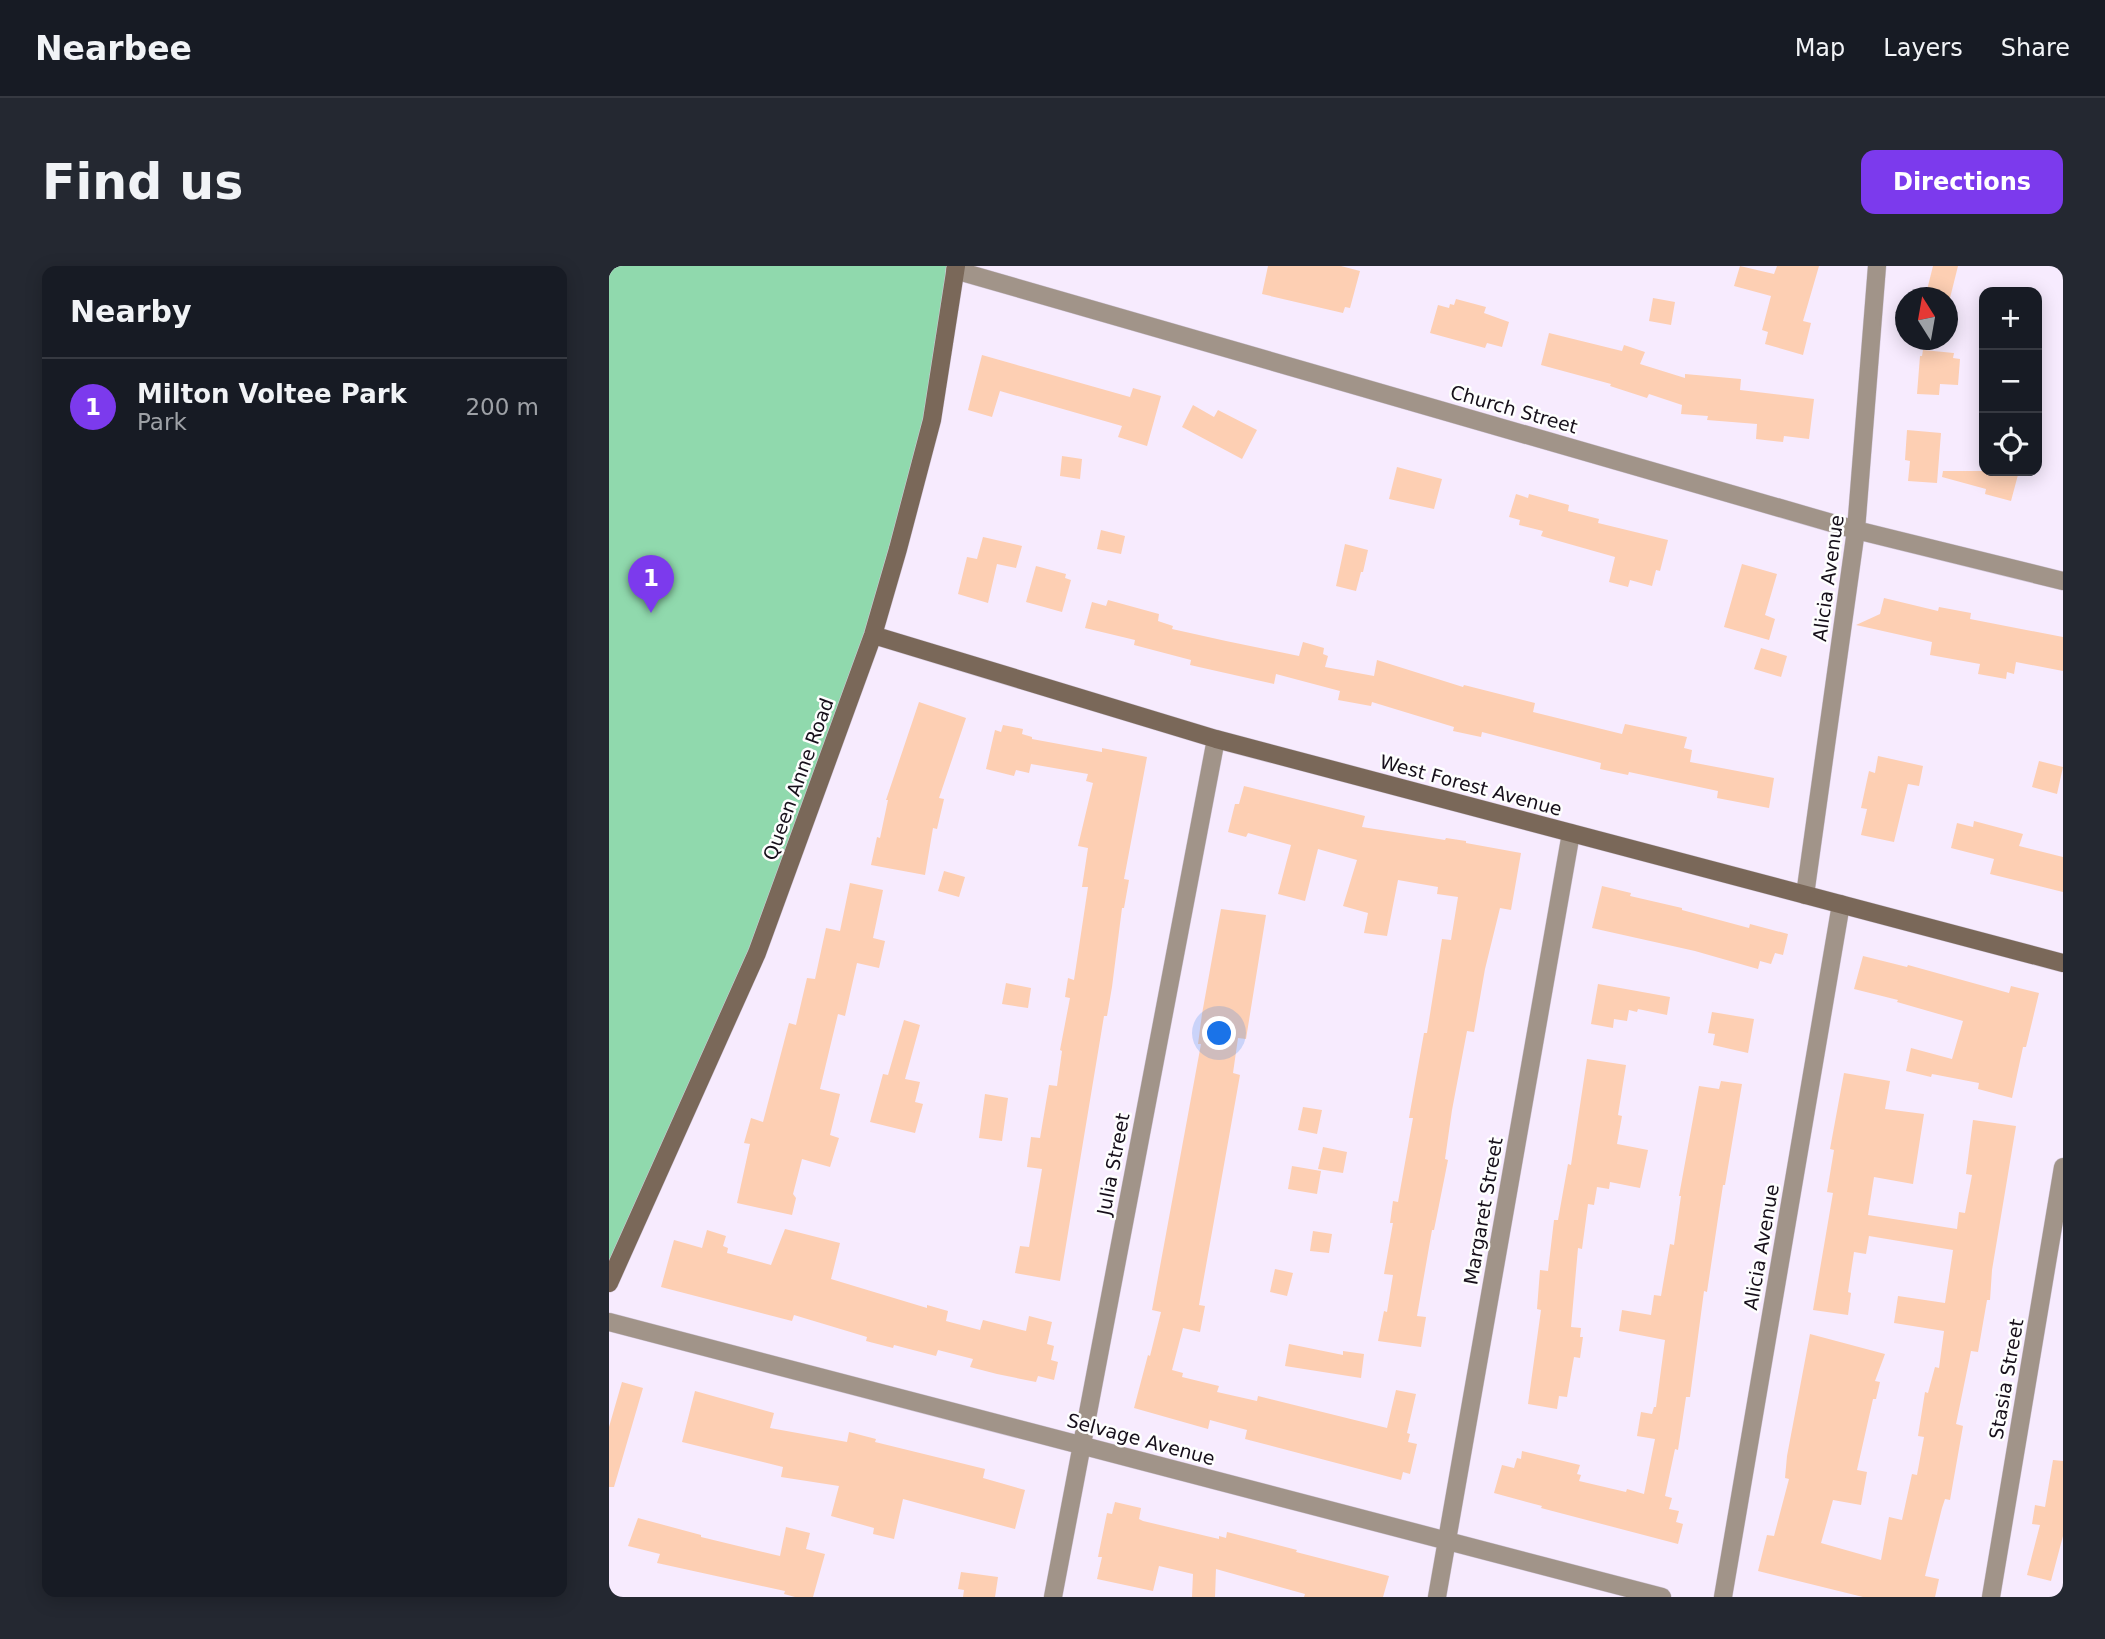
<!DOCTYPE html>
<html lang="en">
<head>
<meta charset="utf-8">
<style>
	:root { --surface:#171b24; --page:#242831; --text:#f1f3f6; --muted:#9ea1a6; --line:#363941; --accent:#7c3aed }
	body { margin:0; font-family:"DejaVu Sans",sans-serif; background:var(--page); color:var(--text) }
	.controls { position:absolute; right:21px; top:21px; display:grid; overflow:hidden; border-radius:14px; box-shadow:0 4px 18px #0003 }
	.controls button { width:63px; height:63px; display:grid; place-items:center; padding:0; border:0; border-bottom:2px solid var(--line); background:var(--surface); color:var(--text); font:35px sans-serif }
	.compass { position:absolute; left:1286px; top:21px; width:63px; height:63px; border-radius:50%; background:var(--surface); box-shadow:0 4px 18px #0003; rotate:349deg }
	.you { position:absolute; left:611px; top:768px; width:24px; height:24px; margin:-18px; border:5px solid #fff; border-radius:50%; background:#1a73e8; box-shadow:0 0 0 10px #1a73e833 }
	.badge { display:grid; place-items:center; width:46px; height:46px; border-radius:50%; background:var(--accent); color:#fff; font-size:23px; font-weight:700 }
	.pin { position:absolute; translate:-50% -58px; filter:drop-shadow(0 2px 4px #0008) }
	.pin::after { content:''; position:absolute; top:37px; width:24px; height:21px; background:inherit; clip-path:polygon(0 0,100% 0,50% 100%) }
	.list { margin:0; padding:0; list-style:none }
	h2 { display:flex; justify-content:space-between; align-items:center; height:91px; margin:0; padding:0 28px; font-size:30px }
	h2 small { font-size:23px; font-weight:400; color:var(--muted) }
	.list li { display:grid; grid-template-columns:46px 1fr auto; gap:21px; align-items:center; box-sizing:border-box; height:98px; padding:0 28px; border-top:2px solid var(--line) }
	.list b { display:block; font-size:26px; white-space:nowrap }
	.list p { margin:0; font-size:23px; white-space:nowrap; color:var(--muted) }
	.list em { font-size:23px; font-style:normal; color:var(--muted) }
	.icon { flex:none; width:38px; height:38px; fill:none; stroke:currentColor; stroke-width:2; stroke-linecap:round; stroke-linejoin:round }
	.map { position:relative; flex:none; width:1454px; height:1331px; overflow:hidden; border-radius:14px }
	header { display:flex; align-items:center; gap:42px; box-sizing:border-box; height:98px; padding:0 35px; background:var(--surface); border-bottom:2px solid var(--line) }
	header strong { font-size:33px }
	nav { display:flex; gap:38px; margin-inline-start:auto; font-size:24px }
	.intro { display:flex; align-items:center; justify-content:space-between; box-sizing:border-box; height:168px; padding:0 42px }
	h1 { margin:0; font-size:49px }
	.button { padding:18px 32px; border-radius:14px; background:var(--accent); color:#fff; font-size:24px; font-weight:700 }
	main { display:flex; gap:42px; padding:0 42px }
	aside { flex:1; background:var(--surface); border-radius:14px; box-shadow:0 4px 18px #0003 }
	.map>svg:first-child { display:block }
	.green { fill:#90d9ad }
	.building { fill:#fdcfb3 }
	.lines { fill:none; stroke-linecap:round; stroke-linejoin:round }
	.street-casing { stroke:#d3c8da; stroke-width:19 }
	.secondary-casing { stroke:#d3c8da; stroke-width:19 }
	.street { stroke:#a19489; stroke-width:18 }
	.secondary { stroke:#7a6859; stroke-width:18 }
	.labels { text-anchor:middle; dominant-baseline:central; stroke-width:5; stroke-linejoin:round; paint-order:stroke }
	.street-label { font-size:19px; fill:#160f1a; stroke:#fefefe }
</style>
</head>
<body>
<header>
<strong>Nearbee</strong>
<nav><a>Map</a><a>Layers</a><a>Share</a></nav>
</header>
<div class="intro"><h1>Find us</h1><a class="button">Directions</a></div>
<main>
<aside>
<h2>Nearby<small></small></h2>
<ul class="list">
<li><span class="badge">1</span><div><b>Milton Voltee Park</b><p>Park</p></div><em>200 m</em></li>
</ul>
</aside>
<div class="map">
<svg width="1454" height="1331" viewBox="0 0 1454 1331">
	<rect width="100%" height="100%" fill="#f7ebfe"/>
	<!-- green -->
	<path class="green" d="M 0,0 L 347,0 L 289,283 L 169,632 L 0,1017 Z"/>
	<!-- building -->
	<path class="building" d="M 659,0 L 732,0 L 751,5 L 741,42 L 736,41 L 734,47 L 653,28 Z
		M 1131,0 L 1165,8 L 1168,0 L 1210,0 L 1194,55 L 1202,57 L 1194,89 L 1156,78 L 1159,66 L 1153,64 L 1162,30 L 1125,20 Z
		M 1324,0 L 1349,0 L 1341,32 L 1316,32 Z
		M 1044,32 L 1066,36 L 1062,59 L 1040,55 Z
		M 847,33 L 877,41 L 875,47 L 900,56 L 893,81 L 878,77 L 876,82 L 821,67 L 829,39 L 840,42 L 841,38 L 845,39 Z
		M 940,67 L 1013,85 L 1015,79 L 1036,86 L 1031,98 L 1076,112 L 1076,108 L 1132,113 L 1131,124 L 1205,133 L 1200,173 L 1175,170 L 1174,176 L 1147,173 L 1148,158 L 1098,154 L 1099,150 L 1072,148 L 1073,139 L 1040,128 L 1038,132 L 1001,120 L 1002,118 L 932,99 Z
		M 1314,84 L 1345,87 L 1344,92 L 1351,93 L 1349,119 L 1331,118 L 1330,129 L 1308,128 L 1311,90 L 1313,90 Z
		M 373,89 L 521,131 L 524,122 L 552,130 L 538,180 L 509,171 L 513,160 L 391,125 L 383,151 L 359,144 Z
		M 584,139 L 605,151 L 609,144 L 648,164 L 633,193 L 573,161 Z
		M 1298,164 L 1332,167 L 1328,217 L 1299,215 L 1301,195 L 1296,194 Z
		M 453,190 L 473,193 L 471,213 L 451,210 Z
		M 788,201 L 833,213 L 825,243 L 780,233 Z
		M 1334,205 L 1410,205 L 1402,235 L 1376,228 L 1377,223 L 1333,211 Z
		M 907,228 L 919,232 L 920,228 L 960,239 L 959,245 L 990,253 L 989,257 L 1059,274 L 1051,305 L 1047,304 L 1043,320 L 1021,314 L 1019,321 L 1000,316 L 1006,291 L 932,270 L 934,265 L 910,259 L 911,254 L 900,251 Z
		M 492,264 L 516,270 L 512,288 L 488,283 Z
		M 374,271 L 413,280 L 407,302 L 388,298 L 379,337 L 349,328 L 358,291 L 368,293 Z
		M 736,278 L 759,284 L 754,306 L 752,306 L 747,325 L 727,320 Z
		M 1133,298 L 1168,308 L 1156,349 L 1166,353 L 1160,374 L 1115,361 Z
		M 427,300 L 457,308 L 456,312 L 462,314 L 453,346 L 417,336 Z
		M 1275,332 L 1329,345 L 1330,341 L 1362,347 L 1361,353 L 1454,371 L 1454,405 L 1407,396 L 1405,408 L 1398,406 L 1397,413 L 1369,408 L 1371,398 L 1321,389 L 1323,376 L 1247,359 L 1271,348 Z
		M 499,334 L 550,348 L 549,355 L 564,360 L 563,363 L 617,375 L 690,390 L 694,376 L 715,382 L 714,388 L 719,390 L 716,401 L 765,410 L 768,394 L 854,421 L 855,419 L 926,437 L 924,446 L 1013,468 L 1016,458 L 1078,471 L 1075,482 L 1083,484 L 1081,496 L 1165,512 L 1160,542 L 1108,532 L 1109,525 L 1020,506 L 1019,509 L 991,503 L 992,497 L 873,466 L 872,471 L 844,465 L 845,461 L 763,436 L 762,440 L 729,434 L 731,425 L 667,408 L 665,418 L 581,399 L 582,394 L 525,379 L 526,374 L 476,362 L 483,336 L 497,340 Z
		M 1152,382 L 1178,390 L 1172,411 L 1145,403 Z
		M 310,436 L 357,452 L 330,532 L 335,533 L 328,563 L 324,562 L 316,609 L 262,599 L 268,571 L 271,572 L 279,534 L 277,534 Z
		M 394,459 L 414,463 L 413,468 L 423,471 L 423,473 L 493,486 L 493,482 L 538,491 L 515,613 L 520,614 L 515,642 L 513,642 L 503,721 L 498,750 L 495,750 L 451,1015 L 406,1007 L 411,980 L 420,981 L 433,903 L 418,901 L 422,871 L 431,872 L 440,819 L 448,820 L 453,785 L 451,784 L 461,732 L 456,731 L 459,712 L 465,714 L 479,621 L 473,621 L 479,582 L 469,580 L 484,517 L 477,515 L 479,508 L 422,498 L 420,507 L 407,504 L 405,510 L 377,503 L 386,464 L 392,466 Z
		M 1269,490 L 1314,500 L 1310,520 L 1299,518 L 1285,576 L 1252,569 L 1258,543 L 1252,542 L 1260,505 L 1266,507 Z
		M 1430,495 L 1454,501 L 1448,528 L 1423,521 Z
		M 635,520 L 756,550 L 753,561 L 836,574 L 837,572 L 857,575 L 857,577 L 912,587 L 902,644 L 891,642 L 876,703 L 865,766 L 858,765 L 843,844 L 836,893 L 839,894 L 825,964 L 823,964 L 808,1050 L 817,1051 L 812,1081 L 769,1075 L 775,1045 L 778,1046 L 784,1009 L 775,1008 L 784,957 L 781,957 L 784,935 L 789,936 L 804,852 L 800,852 L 815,767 L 818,767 L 833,673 L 842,674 L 849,631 L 828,628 L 829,621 L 789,614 L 778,670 L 755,667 L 759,647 L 734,640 L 748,594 L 709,583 L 696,635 L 669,628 L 682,579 L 639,567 L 637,571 L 619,566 L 626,538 L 630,538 Z
		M 1365,555 L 1414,568 L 1410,580 L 1454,591 L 1454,626 L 1381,608 L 1385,593 L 1342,582 L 1348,557 L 1364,561 Z
		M 335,605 L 356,611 L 350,631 L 329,625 Z
		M 241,617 L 274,624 L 264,672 L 276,675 L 270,702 L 248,697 L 236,750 L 229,748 L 211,823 L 231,828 L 221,869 L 230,872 L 221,901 L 193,893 L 184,928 L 187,932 L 183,949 L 128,937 L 141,878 L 135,877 L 142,852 L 154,856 L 180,757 L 187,759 L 198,712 L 206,713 L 217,662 L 231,665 Z
		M 993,620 L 1022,627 L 1021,630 L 1073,642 L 1073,644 L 1140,662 L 1141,658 L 1179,668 L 1174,689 L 1166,687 L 1162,698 L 1151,695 L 1149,703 L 1086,685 L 983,662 Z
		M 612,643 L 657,649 L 637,773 L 629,772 L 624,807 L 631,809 L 590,1039 L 596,1040 L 591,1066 L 574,1062 L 563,1104 L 574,1107 L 573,1111 L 610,1120 L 608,1126 L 648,1135 L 649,1130 L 778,1162 L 787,1124 L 807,1128 L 798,1167 L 801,1168 L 799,1176 L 808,1178 L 801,1208 L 794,1206 L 792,1214 L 636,1173 L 638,1164 L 601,1154 L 599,1163 L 525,1142 L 539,1089 L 541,1090 L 552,1046 L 543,1044 L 592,778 L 589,778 L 593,748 Z
		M 1254,690 L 1298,701 L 1299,699 L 1400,727 L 1402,720 L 1430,727 L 1417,781 L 1414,781 L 1403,832 L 1369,823 L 1370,817 L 1323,808 L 1322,811 L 1297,805 L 1302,782 L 1343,793 L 1354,755 L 1288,736 L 1289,734 L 1245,723 Z
		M 397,717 L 422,722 L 419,742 L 393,738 Z
		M 989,718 L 1061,731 L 1058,749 L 1029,743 L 1028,746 L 1020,744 L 1018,755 L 1005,753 L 1004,762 L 982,758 Z
		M 1103,746 L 1145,753 L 1139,787 L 1104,779 L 1106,768 L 1099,767 Z
		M 295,754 L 311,759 L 296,813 L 311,816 L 306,836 L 314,838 L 306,867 L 261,856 L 274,808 L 279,809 Z
		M 978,793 L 1017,799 L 1009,849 L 1013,850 L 1008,878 L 1039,884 L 1031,922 L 1001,916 L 1000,923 L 988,921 L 985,939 L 979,938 L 973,983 L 969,982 L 962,1061 L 972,1062 L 971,1071 L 974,1071 L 971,1092 L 965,1091 L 958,1131 L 950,1130 L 948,1143 L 919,1138 L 932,1044 L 928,1043 L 931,1004 L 939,1005 L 945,954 L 949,954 L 959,898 L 962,899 Z
		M 1235,807 L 1281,815 L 1276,843 L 1315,848 L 1304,918 L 1265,911 L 1259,949 L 1348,963 L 1350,946 L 1356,947 L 1363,909 L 1357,908 L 1364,854 L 1407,860 L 1383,1004 L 1381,1034 L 1378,1034 L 1369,1086 L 1362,1085 L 1347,1158 L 1354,1160 L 1341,1234 L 1336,1233 L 1333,1242 L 1316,1310 L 1330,1313 L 1326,1331 L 1254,1331 L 1149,1305 L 1158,1269 L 1165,1270 L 1180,1213 L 1176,1212 L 1178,1190 L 1201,1068 L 1276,1088 L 1266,1115 L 1271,1116 L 1267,1133 L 1264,1133 L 1248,1204 L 1258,1206 L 1252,1239 L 1224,1234 L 1212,1277 L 1272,1294 L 1280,1251 L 1293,1254 L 1303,1208 L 1308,1209 L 1315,1171 L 1309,1170 L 1316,1126 L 1319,1127 L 1326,1101 L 1330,1102 L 1335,1065 L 1285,1057 L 1289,1030 L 1336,1037 L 1344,984 L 1260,970 L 1257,988 L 1245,986 L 1239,1026 L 1242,1027 L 1239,1049 L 1204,1044 L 1224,927 L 1218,926 L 1225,884 L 1221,883 Z
		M 1112,815 L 1133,818 L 1116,919 L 1114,919 L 1098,1026 L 1095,1025 L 1081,1131 L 1077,1131 L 1069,1184 L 1066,1183 L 1056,1230 L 1063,1232 L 1060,1243 L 1070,1245 L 1067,1256 L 1074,1258 L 1069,1278 L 932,1242 L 933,1240 L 885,1227 L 893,1199 L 905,1202 L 908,1192 L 912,1193 L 913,1185 L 971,1199 L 968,1208 L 972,1209 L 970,1215 L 1017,1226 L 1018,1223 L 1035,1228 L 1046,1173 L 1028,1170 L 1032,1146 L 1043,1148 L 1045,1141 L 1047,1141 L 1056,1074 L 1010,1065 L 1013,1044 L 1042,1049 L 1045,1029 L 1052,1030 L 1061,978 L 1065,979 L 1072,930 L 1070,930 L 1090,820 L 1110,823 Z
		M 376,828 L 399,832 L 393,875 L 370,872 Z
		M 694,841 L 713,844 L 708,868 L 689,864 Z
		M 714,881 L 738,886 L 734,907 L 709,903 Z
		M 683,900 L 712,905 L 708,928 L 679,923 Z
		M 176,963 L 231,977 L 222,1013 L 318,1042 L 318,1039 L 339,1045 L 337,1055 L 371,1064 L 374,1054 L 417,1065 L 420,1050 L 443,1056 L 438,1078 L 445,1080 L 442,1094 L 449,1096 L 445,1114 L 429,1110 L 427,1116 L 388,1108 L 361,1101 L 364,1093 L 329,1084 L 327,1090 L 285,1079 L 284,1082 L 257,1075 L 258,1071 L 185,1049 L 183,1055 L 52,1021 L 65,974 L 93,982 L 98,964 L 117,970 L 114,980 L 119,982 L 118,987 L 162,999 Z
		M 704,965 L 723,968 L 720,987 L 701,985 Z
		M 666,1003 L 684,1007 L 678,1030 L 661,1026 Z
		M 680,1078 L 734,1089 L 734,1085 L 755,1088 L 752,1112 L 676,1100 Z
		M 13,1116 L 34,1122 L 5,1221 L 0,1221 L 0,1161 Z
		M 86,1125 L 165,1147 L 161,1162 L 238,1176 L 240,1166 L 267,1173 L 266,1176 L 376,1203 L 374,1212 L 416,1224 L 406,1263 L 294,1233 L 285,1273 L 264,1268 L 265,1262 L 222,1250 L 230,1220 L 172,1211 L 174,1201 L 73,1176 Z
		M 1444,1194 L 1454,1195 L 1454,1270 L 1442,1315 L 1418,1309 L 1431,1259 L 1423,1258 L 1426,1239 L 1436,1241 Z
		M 506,1236 L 532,1242 L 530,1253 L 534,1255 L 610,1273 L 610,1270 L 617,1272 L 618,1266 L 688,1284 L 687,1286 L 780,1310 L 774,1331 L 695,1331 L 696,1328 L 607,1303 L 606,1331 L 583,1331 L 584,1308 L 550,1300 L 544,1325 L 488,1313 L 493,1291 L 489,1291 L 498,1247 L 503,1248 Z
		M 29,1252 L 92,1269 L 92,1271 L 171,1290 L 177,1261 L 201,1267 L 197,1283 L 216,1288 L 204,1331 L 186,1331 L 175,1328 L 176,1325 L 48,1297 L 51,1288 L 19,1280 Z
		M 352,1306 L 389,1311 L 386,1331 L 354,1331 L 355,1324 L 349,1323 Z"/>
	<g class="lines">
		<!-- street casing -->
		<g class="street-casing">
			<path id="street" d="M 346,4 L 1247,264 L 1454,315
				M 1196,629 L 1247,264 L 1268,0
				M 0,1056 L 1053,1331
				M 444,1331 L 607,473
				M 828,1331 L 962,567
				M 1114,1331 L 1232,638
				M 1382,1331 L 1454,901"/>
		</g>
		<!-- secondary casing -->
		<g class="secondary-casing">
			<path id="secondary" d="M 264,369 L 607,473 L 1454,697
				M 0,1017 L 148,687 L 264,369 L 289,283 L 323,154 L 347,0"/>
		</g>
		<!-- street -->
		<use href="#street" class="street"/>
		<!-- secondary -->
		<use href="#secondary" class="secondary"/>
	</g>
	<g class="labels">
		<!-- street labels -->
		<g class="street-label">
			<text transform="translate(905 143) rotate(16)">Church Street</text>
			<text transform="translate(1219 312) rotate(-82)">Alicia Avenue</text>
			<text transform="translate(189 513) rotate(-70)">Queen Anne Road</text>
			<text transform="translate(862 519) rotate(15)">West Forest Avenue</text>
			<text transform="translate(504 898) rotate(-79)">Julia Street</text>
			<text transform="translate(874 945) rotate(-80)">Margaret Street</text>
			<text transform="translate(1152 981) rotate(-80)">Alicia Avenue</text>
			<text transform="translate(1397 1113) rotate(-80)">Stasia Street</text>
			<text transform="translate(532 1173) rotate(15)">Selvage Avenue</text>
		</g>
	</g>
</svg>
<div class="controls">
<button>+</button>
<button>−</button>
<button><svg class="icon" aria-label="locate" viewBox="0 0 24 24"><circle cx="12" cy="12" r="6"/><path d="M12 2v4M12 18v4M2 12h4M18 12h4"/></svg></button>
</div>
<svg class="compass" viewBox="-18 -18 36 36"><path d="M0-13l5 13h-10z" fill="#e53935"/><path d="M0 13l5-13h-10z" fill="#9ea1a6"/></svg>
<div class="you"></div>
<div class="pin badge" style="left:42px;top:347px">1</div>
</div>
</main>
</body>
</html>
